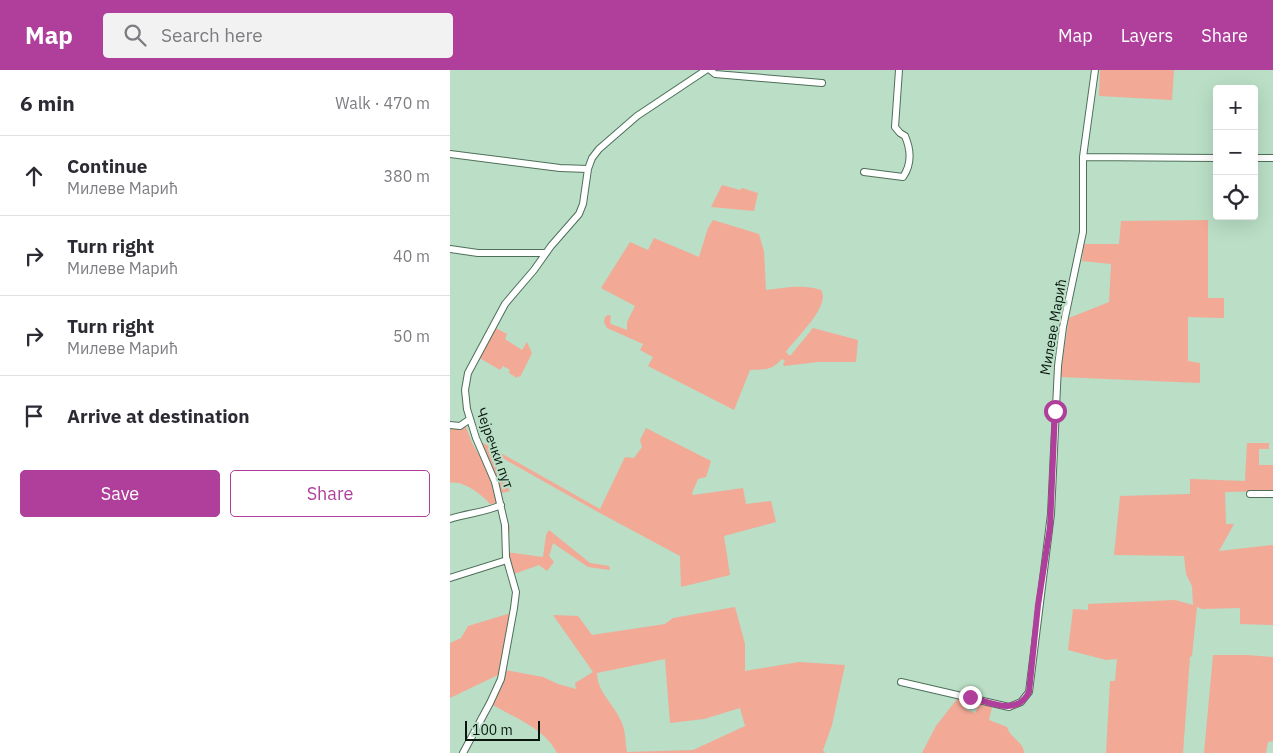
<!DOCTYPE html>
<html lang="en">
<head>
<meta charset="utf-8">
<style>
	:root { --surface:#fff; --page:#f2f2f3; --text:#2b2b33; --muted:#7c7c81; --line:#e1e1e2; --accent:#af3f9b }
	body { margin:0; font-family:"IBM Plex Sans",sans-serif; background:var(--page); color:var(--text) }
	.controls { position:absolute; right:15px; top:15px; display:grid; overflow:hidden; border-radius:5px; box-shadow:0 5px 20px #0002 }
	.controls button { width:45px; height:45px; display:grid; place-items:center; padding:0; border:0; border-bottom:1px solid var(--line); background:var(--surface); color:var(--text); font:25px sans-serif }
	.scale { position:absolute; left:15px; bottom:12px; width:75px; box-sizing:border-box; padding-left:5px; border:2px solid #08160d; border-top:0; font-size:14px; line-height:18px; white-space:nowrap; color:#08160d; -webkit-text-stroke:4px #badec6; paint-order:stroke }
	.stop { position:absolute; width:15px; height:15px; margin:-11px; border:4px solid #af3f9b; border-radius:50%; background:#fff }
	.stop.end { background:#af3f9b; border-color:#fff; box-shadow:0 1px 5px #0008 }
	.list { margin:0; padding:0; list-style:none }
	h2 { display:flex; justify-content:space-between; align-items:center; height:65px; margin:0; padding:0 20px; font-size:21px }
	h2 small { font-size:16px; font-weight:400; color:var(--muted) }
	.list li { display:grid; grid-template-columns:32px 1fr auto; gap:15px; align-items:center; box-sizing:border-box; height:80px; padding:0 20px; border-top:1px solid var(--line) }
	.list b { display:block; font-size:19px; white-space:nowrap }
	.list p { margin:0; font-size:16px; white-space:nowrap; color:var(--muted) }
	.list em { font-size:16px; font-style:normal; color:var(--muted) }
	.actions { display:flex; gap:10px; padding:15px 20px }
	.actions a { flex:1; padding:11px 0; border:1px solid var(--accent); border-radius:5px; text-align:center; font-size:18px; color:var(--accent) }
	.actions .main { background:var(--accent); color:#fff }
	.icon { flex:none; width:28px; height:28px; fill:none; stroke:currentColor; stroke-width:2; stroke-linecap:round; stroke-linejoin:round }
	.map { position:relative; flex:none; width:823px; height:683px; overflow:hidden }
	header { display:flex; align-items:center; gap:30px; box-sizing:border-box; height:70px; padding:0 25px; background:var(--accent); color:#fff }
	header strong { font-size:24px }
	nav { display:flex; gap:28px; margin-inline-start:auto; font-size:18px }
	.search { width:350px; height:45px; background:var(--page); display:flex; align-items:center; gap:12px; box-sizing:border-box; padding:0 18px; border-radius:5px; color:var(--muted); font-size:19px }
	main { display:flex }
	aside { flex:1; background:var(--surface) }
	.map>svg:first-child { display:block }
	.green { fill:#f2a996; fill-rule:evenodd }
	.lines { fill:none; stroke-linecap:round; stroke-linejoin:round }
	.minor-casing { stroke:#4e6f59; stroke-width:8 }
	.minor { stroke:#fff; stroke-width:6 }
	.route { stroke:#af3f9b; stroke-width:6 }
	.labels { text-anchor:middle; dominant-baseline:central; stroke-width:4.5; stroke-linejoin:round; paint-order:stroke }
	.street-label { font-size:14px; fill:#08160d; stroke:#badec6 }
</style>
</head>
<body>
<header>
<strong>Map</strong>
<div class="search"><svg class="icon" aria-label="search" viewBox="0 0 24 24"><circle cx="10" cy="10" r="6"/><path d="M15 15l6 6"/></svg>Search here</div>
<nav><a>Map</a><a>Layers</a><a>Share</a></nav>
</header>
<main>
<aside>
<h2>6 min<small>Walk · 470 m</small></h2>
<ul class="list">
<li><svg class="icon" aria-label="ahead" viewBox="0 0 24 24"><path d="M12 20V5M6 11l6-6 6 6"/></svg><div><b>Continue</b><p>Милеве Мaрић</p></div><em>380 m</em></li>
<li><svg class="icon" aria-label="right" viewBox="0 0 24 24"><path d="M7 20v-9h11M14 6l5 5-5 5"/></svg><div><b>Turn right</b><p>Милеве Мaрић</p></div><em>40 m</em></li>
<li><svg class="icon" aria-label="right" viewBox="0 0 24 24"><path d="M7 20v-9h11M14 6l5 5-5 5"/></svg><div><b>Turn right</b><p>Милеве Мaрић</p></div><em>50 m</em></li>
<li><svg class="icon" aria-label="arrive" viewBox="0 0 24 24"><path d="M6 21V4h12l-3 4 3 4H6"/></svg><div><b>Arrive at destination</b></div></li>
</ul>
<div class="actions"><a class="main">Save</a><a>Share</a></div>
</aside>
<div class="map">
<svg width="823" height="683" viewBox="0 0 823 683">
	<rect width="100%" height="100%" fill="#badec6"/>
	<!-- green -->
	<path class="green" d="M 650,0 L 724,0 L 722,30 L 649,26 Z
		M 272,115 L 290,120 L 292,118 L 308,123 L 304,141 L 261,137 Z
		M 263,150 L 309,164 L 314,182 L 316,220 C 333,218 354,214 371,220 C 381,237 345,268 336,282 L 340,286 L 363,258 L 408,270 L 406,292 L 368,292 L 334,296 L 333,294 L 335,291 L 332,289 C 321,301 316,299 300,300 L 284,340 L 198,296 L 203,287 L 190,280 L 193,274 L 157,258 L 154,252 L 155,247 L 158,245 L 161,246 L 160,251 L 161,254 L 177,260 L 177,252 L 185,236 L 151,218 L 180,172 L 198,180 L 204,168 L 249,187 L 258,158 Z
		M 758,150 L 758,228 L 774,228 L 774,248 L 738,247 L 738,291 L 750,293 L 750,313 L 610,307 L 619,248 L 659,232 L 661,194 L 632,191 L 634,174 L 669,174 L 671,151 Z
		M 44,257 L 57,264 L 55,269 L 72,280 L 77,272 L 82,283 L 70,307 L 68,306 L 67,308 L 59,303 L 60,300 L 53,296 L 50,300 L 28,287 Z
		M 14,352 L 22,373 L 37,399 L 47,433 L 40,434 C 32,425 13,410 0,413 L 0,353 L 6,354 Z
		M 196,358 L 261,391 L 256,407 L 248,409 L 242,423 L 243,425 L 293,418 L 296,434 L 321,431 L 326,452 L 274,466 L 280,505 L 231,517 L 230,486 L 148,442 L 40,381 L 43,392 L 60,421 L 48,424 L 26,369 L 150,439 L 175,387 L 184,388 L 192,377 L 190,370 Z
		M 797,373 L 819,373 L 819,379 L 809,379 L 809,395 L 823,395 L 823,421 L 775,422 L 776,454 L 784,454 L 769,481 L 823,475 L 823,555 L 790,554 L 790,538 L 752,539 L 747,537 L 742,586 L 740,587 L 733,683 L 656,683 L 660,611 L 665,611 L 667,589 L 656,590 L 618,580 L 623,539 L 638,540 L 638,534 L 725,530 L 743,535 L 742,516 L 736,504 L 734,486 L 664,485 L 670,426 L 740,424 L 740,409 L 795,411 Z
		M 55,455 L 60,456 L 57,482 L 93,487 L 96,465 L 99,460 L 140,493 L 159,496 L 160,500 L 138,497 L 103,473 L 99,486 L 104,492 L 97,501 L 89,495 L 61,505 L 54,483 Z
		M 285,537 L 295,574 L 295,601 L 349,592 L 395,595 L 382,655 L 373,680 L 375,683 L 382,683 L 107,683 C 96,659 63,647 41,634 L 55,600 L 93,607 L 108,614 L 126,619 L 125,613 L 143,602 L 103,545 L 128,546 L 142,565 L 215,554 L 223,548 ZM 215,589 L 220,653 L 254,649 L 290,638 L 295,656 L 243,680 L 177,682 C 175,671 176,661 171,651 C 164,634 147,622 147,603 Z
		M 61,543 L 50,604 L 0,628 L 0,573 L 11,568 L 18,556 Z
		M 763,585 L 797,585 L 823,587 L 823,671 L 818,672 L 816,683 L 754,683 Z
		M 507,629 L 514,631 L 512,635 L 516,637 L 515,639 L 525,643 L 529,634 L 542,637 L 539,650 L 557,657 C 560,668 574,672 574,683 L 472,683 L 486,656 Z"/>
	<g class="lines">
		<!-- minor casing -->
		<g class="minor-casing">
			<path id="minor" d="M 260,0 L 265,4 L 372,13
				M 0,84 L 110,98 L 138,99
				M 633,87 L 767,88
				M 804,88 L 823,88
				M 414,102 L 453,107 C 462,94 461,80 455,66 L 450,63 L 445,57 L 449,0
				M 0,179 L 28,183 L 96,183
				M 0,355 L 10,356 L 20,349
				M 800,424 L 823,424
				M 0,449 C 17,443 34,443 51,435
				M 0,508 L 57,490
				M 451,612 L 559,637 L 571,632 L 579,622 L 601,444 L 608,296 L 613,257 L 633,162 L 633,87 L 645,0
				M 13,683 L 40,633 L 51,609 L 64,538 L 66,522 L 56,487 L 55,455 L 45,412 L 26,368 L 17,339 L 15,320 L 18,303 L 55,234 L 84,200 L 101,176 L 129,144 L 133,134 L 138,99 L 142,88 L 149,79 L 187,46 L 256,0"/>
		</g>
		<!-- minor -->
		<use href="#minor" class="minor"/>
	</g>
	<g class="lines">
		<!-- route -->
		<path class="route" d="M 520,627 C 539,632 567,647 579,622 L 588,535 L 600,457 L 605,341"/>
	</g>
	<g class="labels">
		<!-- street labels -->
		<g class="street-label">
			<text transform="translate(603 257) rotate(-80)">Милеве Мaрић</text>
			<text transform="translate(45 378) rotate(70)">Чејречки пут</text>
		</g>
	</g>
</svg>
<div class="controls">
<button>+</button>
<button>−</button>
<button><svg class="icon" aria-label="locate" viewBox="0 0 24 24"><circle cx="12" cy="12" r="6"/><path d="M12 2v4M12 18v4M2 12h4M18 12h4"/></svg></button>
</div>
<div class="scale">100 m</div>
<div class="stop" style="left:605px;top:341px"></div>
<div class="stop end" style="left:520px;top:627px"></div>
</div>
</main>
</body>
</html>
